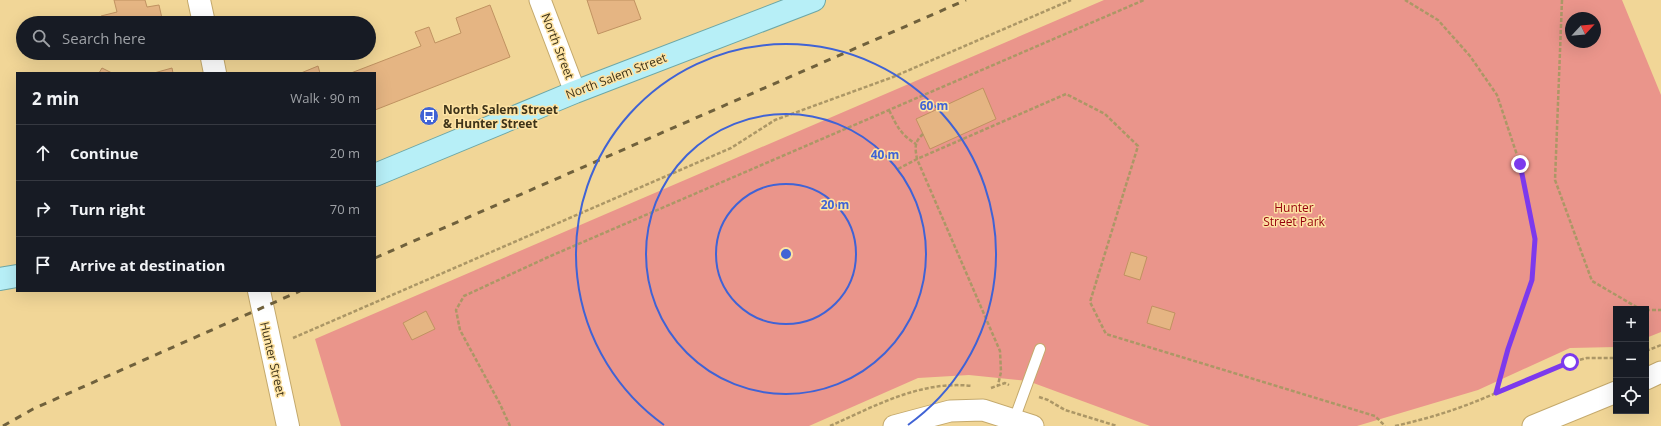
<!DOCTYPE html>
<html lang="en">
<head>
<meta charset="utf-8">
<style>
	:root { --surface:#171b24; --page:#242831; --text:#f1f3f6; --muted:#9ea1a6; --line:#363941 }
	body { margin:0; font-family:"Open Sans",sans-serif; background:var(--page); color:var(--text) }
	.controls { position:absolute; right:12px; bottom:12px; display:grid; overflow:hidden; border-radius:0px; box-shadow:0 4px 16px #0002 }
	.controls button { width:36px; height:36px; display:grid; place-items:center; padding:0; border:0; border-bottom:1px solid var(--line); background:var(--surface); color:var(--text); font:20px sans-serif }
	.compass { position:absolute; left:1565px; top:12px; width:36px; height:36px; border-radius:50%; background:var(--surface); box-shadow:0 4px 16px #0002; rotate:64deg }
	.stop { position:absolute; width:12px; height:12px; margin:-9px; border:3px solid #7c3aed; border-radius:50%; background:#fff }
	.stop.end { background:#7c3aed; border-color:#fff; box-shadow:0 1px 4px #0008 }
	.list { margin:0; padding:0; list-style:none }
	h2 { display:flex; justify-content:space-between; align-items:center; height:52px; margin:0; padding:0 16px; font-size:17px }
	h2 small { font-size:13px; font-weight:400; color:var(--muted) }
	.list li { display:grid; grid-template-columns:26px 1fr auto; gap:12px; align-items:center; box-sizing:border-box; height:56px; padding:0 16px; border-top:1px solid var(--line) }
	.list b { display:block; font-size:15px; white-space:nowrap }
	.list em { font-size:13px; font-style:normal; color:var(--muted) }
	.icon { flex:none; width:22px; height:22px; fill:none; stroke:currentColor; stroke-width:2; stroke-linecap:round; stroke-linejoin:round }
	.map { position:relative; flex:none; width:1661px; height:426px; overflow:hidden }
	.search { position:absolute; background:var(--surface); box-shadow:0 4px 16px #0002; left:16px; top:16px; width:360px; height:44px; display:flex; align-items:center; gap:10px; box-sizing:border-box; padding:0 14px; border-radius:22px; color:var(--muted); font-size:15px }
	.panel { position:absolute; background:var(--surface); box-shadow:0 4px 16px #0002; left:16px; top:72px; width:360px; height:220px; border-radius:0px }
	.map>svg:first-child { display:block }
	.green { fill:#ea958b; fill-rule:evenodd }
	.building { fill:#e5b583; stroke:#c09261 }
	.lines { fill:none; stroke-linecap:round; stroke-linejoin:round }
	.service-casing { stroke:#c4a96c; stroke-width:12 }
	.minor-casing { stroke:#c4a96c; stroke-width:23 }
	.tertiary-casing { stroke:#c4a96c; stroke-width:24 }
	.primary-casing { stroke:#6da7a6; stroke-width:24 }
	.path { stroke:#ac9766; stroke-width:2.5; stroke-dasharray:4 2; stroke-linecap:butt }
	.service { stroke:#fff; stroke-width:10 }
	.minor { stroke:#fff; stroke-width:21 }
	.tertiary { stroke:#fff; stroke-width:22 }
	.primary { stroke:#b7eff7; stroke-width:22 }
	.rail { stroke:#70613c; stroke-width:3; stroke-dasharray:7 7; stroke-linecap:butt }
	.route { stroke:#7c3aed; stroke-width:5 }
	.ring { fill:none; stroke:#4063d5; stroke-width:2 }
	.labels { text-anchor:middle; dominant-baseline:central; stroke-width:3; stroke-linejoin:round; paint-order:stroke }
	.street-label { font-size:12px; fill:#3e3319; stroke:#fee3a3 }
	.poi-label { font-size:12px; font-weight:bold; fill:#3e3319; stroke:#fee3a3; text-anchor:start }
	.park-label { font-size:12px; fill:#95010c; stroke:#fee3a3 }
	.centre { fill:#4063d5; stroke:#fee3a3; stroke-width:2 }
	.ring-label { font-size:12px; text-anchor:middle; font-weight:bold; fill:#4063d5; stroke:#fee3a3; stroke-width:3; stroke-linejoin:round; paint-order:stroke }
</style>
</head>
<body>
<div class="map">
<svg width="1661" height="426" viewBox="0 0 1661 426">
	<rect width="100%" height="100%" fill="#f1d697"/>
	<!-- green -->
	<path class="green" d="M 1104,0 L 1622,0 L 1661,95 L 1661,332 L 1646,338 L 1646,309 L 1616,309 L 1616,347 L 1570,348 L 1478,390 L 1357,426 L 1150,426 L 1028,381 L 969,375 L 918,378 L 809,426 L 341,426 L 315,339 ZM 1571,18 L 1595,18 L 1595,42 L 1571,42 Z"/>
	<!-- building -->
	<path class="building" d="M 114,0 L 145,0 L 147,7 L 159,5 L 163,23 L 103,23 L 101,16 L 117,12 Z
		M 587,0 L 634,0 L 641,19 L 598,34 Z
		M 490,5 L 510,57 L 375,110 L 375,73 L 351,73 L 421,46 L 415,32 L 429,27 L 435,43 L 461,33 L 456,18 Z
		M 318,66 L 320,73 L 301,73 Z
		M 102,68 L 112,73 L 99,73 Z
		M 172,68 L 173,73 L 154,73 Z
		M 983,88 L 996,119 L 930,149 L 916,119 Z
		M 1131,252 L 1147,257 L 1140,280 L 1124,275 Z
		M 1152,306 L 1175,313 L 1170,330 L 1147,323 Z
		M 426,311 L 435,329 L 412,340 L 403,323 Z"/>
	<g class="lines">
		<!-- service casing -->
		<g class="service-casing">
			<path id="service" d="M 1014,420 L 1040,349"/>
		</g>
		<!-- minor casing -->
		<g class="minor-casing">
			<path id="minor" d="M 540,0 L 575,92
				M 1646,379 L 1661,372
				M 894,426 L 950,411 L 983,410 L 1033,426
				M 1533,426 L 1616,392"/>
		</g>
		<!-- tertiary casing -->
		<g class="tertiary-casing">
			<path id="tertiary" d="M 199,0 L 204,23
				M 211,53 L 215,73
				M 259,291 L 288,426"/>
		</g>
		<!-- primary casing -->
		<g class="primary-casing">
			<path id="primary" d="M 375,175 L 575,92 L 814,0
				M 0,279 L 17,276"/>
		</g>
		<!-- path -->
		<path class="path" d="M 1562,0 L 1555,180 L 1592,281 L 1640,309
			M 889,110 C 897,126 900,134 916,144
			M 923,134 C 914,142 915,148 917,159 L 1000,351 L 1001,372 L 998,385
			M 898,169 L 917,159 L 1066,94 L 1105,114 L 1138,146 L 1090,302 L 1106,334 L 1375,416 L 1385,426
			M 1646,310 L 1661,310
			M 293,338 L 731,148 L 775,120 L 893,77 L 1071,0
			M 1646,351 L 1661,345
			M 991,388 L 1005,383 L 1009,385
			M 1496,392 L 1570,362 L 1587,358 L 1616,358
			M 1039,397 L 1048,400 L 1065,410 L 1117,426
			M 510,426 L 500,404 L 460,330 L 456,310 L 464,296 L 546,258 L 1144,0
			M 830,426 C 875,406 921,380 972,386
			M 1395,426 C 1431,418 1462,408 1496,393 L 1508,349 L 1532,280 L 1535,239 L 1520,164 L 1497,95 L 1470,56 L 1438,20 L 1405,0"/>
		<!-- service -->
		<use href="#service" class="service"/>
		<!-- minor -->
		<use href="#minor" class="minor"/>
		<!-- tertiary -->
		<use href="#tertiary" class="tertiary"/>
		<!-- primary -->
		<use href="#primary" class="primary"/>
		<!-- rail -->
		<path class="rail" d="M 375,258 L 966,0
			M 3,426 L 33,409 L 300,291"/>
	</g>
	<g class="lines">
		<!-- route -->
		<path class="route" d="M 1520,164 L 1535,239 L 1532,280 L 1508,349 L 1496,393 L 1570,362"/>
	</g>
	<!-- distance rings -->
	<g class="ring">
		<circle cx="786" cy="254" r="70"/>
		<circle cx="786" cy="254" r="140"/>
		<path d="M664 425A210 210 0 1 1 908 425"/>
	</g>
	<!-- icons -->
	<defs>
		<g id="bus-disc" transform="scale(1)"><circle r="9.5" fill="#4063d5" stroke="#fee3a3"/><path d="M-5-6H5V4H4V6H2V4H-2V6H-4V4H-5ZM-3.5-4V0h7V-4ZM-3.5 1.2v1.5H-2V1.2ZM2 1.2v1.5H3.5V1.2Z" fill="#fff"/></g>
	</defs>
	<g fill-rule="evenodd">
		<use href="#bus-disc" x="429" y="116"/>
	</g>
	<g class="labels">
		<!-- street labels -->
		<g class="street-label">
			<text transform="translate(558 46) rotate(69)">North Street</text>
			<text transform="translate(616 76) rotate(-21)">North Salem Street</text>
			<text transform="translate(273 359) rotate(77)">Hunter Street</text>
		</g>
		<!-- poi labels -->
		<g class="poi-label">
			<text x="443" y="109">North Salem Street<tspan x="443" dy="14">&amp; Hunter Street</tspan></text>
		</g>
		<!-- park labels -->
		<g class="park-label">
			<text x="1294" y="207">Hunter<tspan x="1294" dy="14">Street Park</tspan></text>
		</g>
	</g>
	<circle cx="786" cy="254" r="6" class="centre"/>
	<g class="ring-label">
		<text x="934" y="110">60 m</text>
		<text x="885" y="159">40 m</text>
		<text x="835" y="209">20 m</text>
	</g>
</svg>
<div class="controls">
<button>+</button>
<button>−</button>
<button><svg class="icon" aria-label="locate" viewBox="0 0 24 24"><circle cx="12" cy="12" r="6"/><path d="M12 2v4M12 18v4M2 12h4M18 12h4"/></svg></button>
</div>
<svg class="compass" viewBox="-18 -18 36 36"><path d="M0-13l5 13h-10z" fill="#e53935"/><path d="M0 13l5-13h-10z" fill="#9ea1a6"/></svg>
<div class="stop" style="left:1570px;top:362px"></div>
<div class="stop end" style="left:1520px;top:164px"></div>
<div class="search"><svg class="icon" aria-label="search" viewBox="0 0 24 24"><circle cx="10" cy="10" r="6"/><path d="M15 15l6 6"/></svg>Search here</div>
<section class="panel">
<h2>2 min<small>Walk · 90 m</small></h2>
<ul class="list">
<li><svg class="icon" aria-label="ahead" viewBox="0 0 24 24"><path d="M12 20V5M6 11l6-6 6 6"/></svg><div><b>Continue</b></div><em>20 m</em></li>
<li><svg class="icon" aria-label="right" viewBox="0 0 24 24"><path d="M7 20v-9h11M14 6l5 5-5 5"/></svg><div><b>Turn right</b></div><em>70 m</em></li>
<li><svg class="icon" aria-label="arrive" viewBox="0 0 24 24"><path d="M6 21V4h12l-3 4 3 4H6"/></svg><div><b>Arrive at destination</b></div></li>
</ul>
</section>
</div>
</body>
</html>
